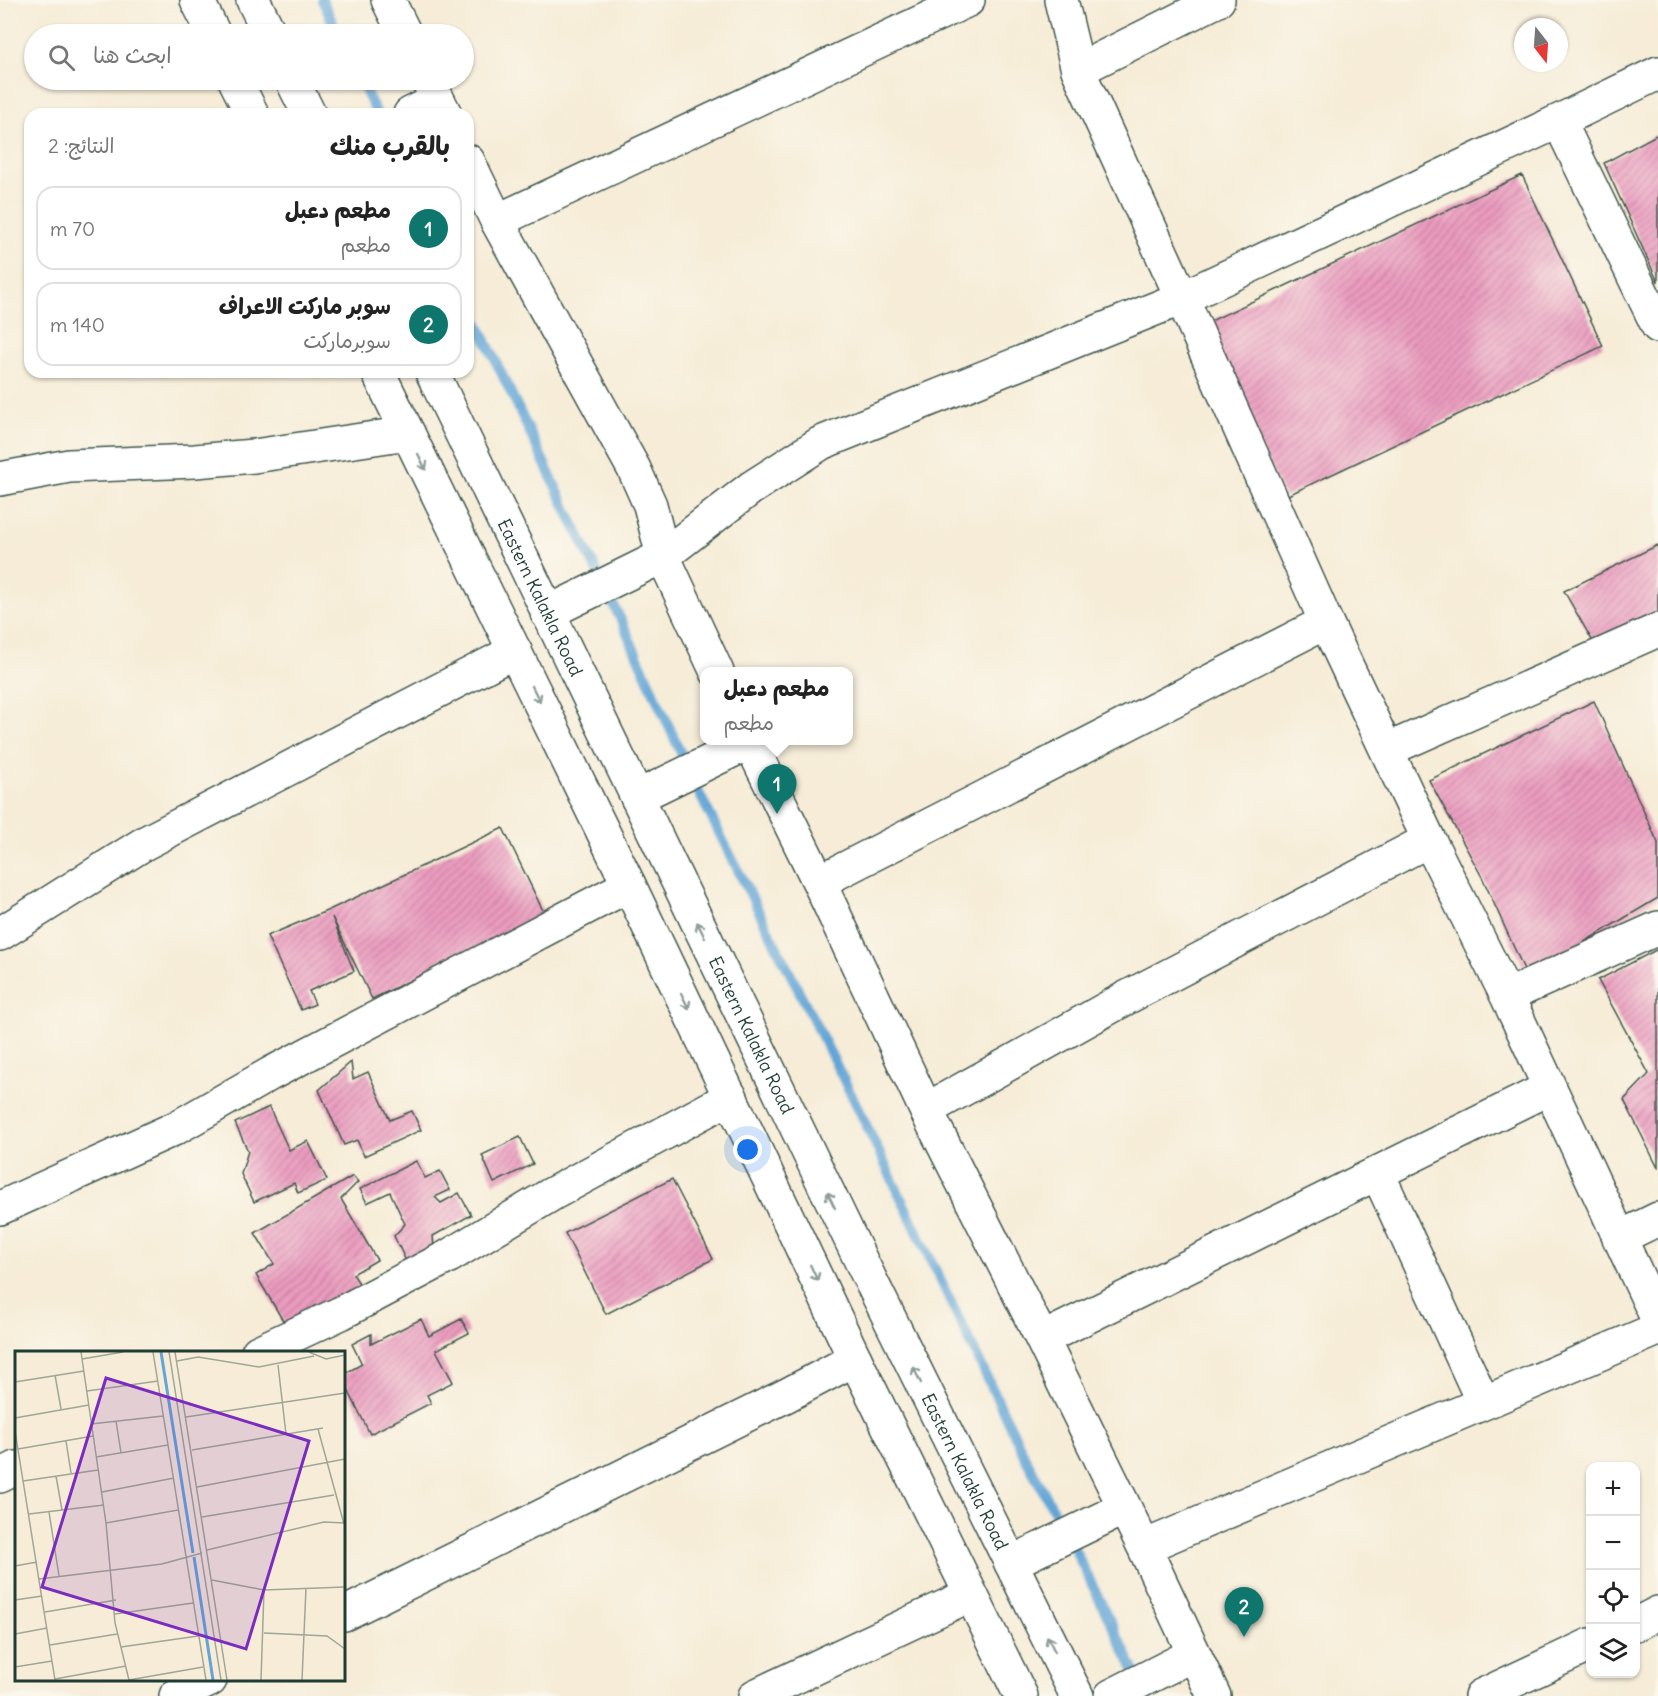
<!DOCTYPE html>
<html lang="ar">
<head>
<meta charset="utf-8">
<style>
	:root { --surface:#fff; --page:#f2f2f2; --text:#222; --muted:#767676; --line:#e0e0e0; --accent:#0f766e }
	body { margin:0; font-family:Delius,"Playpen Sans Arabic",sans-serif; background:var(--page); color:var(--text); direction:rtl }
	.controls { position:absolute; right:18px; bottom:18px; display:grid; overflow:hidden; border-radius:12px; box-shadow:0 2px 4px #0004 }
	.controls button { width:54px; height:54px; display:grid; place-items:center; padding:0; border:0; border-bottom:2px solid var(--line); background:var(--surface); color:var(--text); font:30px sans-serif }
	.compass { position:absolute; left:1514px; top:18px; width:54px; height:54px; border-radius:50%; background:var(--surface); box-shadow:0 2px 4px #0004; rotate:163deg }
	.you { position:absolute; left:748px; top:1150px; width:21px; height:21px; margin:-15px; border:4px solid #fff; border-radius:50%; background:#1a73e8; box-shadow:0 0 0 9px #1a73e833 }
	.badge { display:grid; place-items:center; width:39px; height:39px; border-radius:50%; background:var(--accent); color:#fff; font-size:20px; font-weight:700 }
	.pin { position:absolute; translate:-50% -50px; filter:drop-shadow(0 2px 3px #0008) }
	.pin::after { content:''; position:absolute; top:32px; width:21px; height:18px; background:inherit; clip-path:polygon(0 0,100% 0,50% 100%) }
	.popup { position:absolute; left:700px; top:667px; width:153px; height:78px; box-sizing:border-box; display:grid; place-content:center; border-radius:12px; background:var(--surface); filter:drop-shadow(0 2px 4px #0005); font-size:20px; white-space:nowrap; color:var(--muted) }
	.popup b { font-size:22px; color:var(--text) }
	.popup::after { content:''; position:absolute; left:50%; top:100%; margin-left:-12px; border:12px solid transparent; border-top-color:var(--surface) }
	.list { margin:0; padding:0; list-style:none }
	h2 { display:flex; justify-content:space-between; align-items:center; height:78px; margin:0; padding:0 24px; font-size:26px }
	h2 small { font-size:20px; font-weight:400; color:var(--muted) }
	.list li { display:grid; grid-template-columns:39px 1fr auto; gap:18px; align-items:center; box-sizing:border-box; height:84px; margin:0 12px 12px; padding:0 12px; border:2px solid var(--line); border-radius:18px }
	.list b { display:block; font-size:22px; white-space:nowrap }
	.list p { margin:0; font-size:20px; white-space:nowrap; color:var(--muted) }
	.list em { font-size:20px; font-style:normal; color:var(--muted) }
	.icon { flex:none; width:33px; height:33px; fill:none; stroke:currentColor; stroke-width:2; stroke-linecap:round; stroke-linejoin:round }
	.map { position:relative; flex:none; width:1658px; height:1696px; overflow:hidden; direction:ltr }
	.search { position:absolute; background:var(--surface); box-shadow:0 2px 4px #0004; left:24px; top:24px; width:450px; height:66px; display:flex; align-items:center; gap:15px; box-sizing:border-box; padding:0 21px; border-radius:33px; color:var(--muted); font-size:22px }
	.panel { position:absolute; background:var(--surface); box-shadow:0 2px 4px #0004; left:24px; top:108px; width:450px; height:270px; border-radius:18px; direction:rtl }
	.map>svg:first-child { display:block }
	.lines { fill:none; stroke-linecap:round; stroke-linejoin:round }
	.stream { stroke:#62a5d6; stroke-width:10 }
	.building { fill:url(#building-hatch) }
	.minor-casing { stroke:#3f574c; stroke-width:36 }
	.tertiary-casing { stroke:#3f574c; stroke-width:36 }
	.minor { stroke:#fff; stroke-width:33 }
	.tertiary { stroke:#fff; stroke-width:33 }
	.oneway { stroke:#8f9e9a }
	.labels { text-anchor:middle; dominant-baseline:central; stroke-width:6; stroke-linejoin:round; paint-order:stroke }
	.street-label { font-size:18px; fill:#1f3d34; stroke:#fbf7ec }
	.inset-river { fill:none; stroke:#62a5d6; stroke-width:3 }
	.inset-road { fill:none; stroke:#a0a696; stroke-width:1.5 }
	.view { fill:#7b2cbf; fill-opacity:0.15; stroke:#7b2cbf; stroke-width:3 }
	.inset-edge { fill:none; stroke:#1f3d34; stroke-width:3 }
</style>
</head>
<body>
<div class="map">
<svg width="1658" height="1696" viewBox="0 0 1658 1696">
	<defs>
		<pattern id="building-hatch" width="6" height="6" patternUnits="userSpaceOnUse" patternTransform="scale(1.5)"><rect width="6" height="6" fill="#ec9bbf"/><path d="M-1 1l2-2M0 6l6-6M5 7l2-2" fill="none" stroke="#bf809c"/></pattern>
	</defs>
	<rect width="100%" height="100%" fill="#fbf7ec"/>
	<filter id="ink" filterUnits="userSpaceOnUse"><feTurbulence type="fractalNoise" baseFrequency=".0167" numOctaves="2"/><feDisplacementMap in="SourceGraphic" scale="12" xChannelSelector="R" yChannelSelector="G"/><feConvolveMatrix kernelMatrix="1 2 1 2 8 2 1 2 1" color-interpolation-filters="sRGB"/></filter>
	<filter id="wash" filterUnits="userSpaceOnUse"><feTurbulence type="fractalNoise" baseFrequency=".008" numOctaves="4" result="noise"/><feDisplacementMap in="SourceGraphic" scale="24" xChannelSelector="R" yChannelSelector="G"/><feGaussianBlur stdDeviation="1.35" result="paint"/><feColorMatrix in="noise" values="0 0 0 0 0 0 0 0 0 0 0 0 0 0 0 0 0 1.4 0 .05"/><feComposite in="paint" operator="in"/></filter>
	<g filter="url(#wash)">
		<rect width="100%" height="100%" fill="#f6ecd7"/>
		<g class="lines">
			<!-- stream -->
			<path class="stream" d="M 322,0 L 338,34
				M 360,80 L 377,114
				M 468,303 L 573,523 L 622,622 L 698,791 L 859,1110 L 1026,1459 L 1071,1542 L 1139,1680"/>
		</g>
		<g id="blocks">
			<!-- building -->
			<path class="building" d="M 1658,134 L 1658,282 L 1604,163 Z
				M 1522,175 L 1603,346 L 1284,497 L 1202,325 Z
				M 1658,545 L 1658,613 L 1596,647 L 1564,591 Z
				M 1594,701 L 1658,843 L 1658,898 L 1527,976 L 1482,877 L 1429,780 Z
				M 503,828 L 545,915 L 372,999 L 332,917 L 354,971 L 309,991 L 315,1004 L 301,1010 L 267,936 L 329,910 Z
				M 1658,949 L 1658,1168 L 1624,1100 L 1649,1074 L 1598,980 Z
				M 351,1062 L 353,1079 L 368,1072 L 390,1120 L 412,1111 L 421,1130 L 364,1156 L 357,1140 L 344,1145 L 319,1090 Z
				M 269,1107 L 289,1150 L 308,1141 L 327,1180 L 298,1193 L 294,1183 L 254,1202 L 241,1174 L 248,1151 L 235,1123 Z
				M 520,1137 L 533,1164 L 494,1183 L 482,1155 Z
				M 416,1161 L 425,1178 L 440,1171 L 450,1190 L 435,1197 L 441,1203 L 459,1193 L 471,1215 L 433,1236 L 434,1248 L 406,1261 L 394,1236 L 405,1224 L 390,1192 L 367,1203 L 360,1189 Z
				M 353,1176 L 358,1182 L 341,1199 L 377,1260 L 353,1274 L 362,1288 L 289,1331 L 256,1275 L 274,1264 L 255,1233 Z
				M 672,1179 L 713,1259 L 606,1314 L 565,1233 Z
				M 421,1319 L 429,1336 L 461,1319 L 469,1333 L 436,1350 L 453,1382 L 427,1395 L 431,1403 L 370,1434 L 344,1382 L 344,1374 L 362,1364 L 352,1344 L 371,1334 L 371,1344 Z"/>
		</g>
	</g>
	<g filter="url(#ink)">
		<use href="#blocks" fill-opacity="0" stroke="#3f574c" stroke-width="1.5"/>
		<g class="lines">
			<!-- minor casing -->
			<g class="minor-casing">
				<path id="minor" d="M 388,0 L 405,34
					M 1061,0 L 1078,70 L 1182,298 L 1326,622 L 1429,840 L 1507,996 L 1658,1320
					M 1078,70 L 1218,0
					M 428,80 L 445,114
					M 410,114 L 438,100
					M 1559,121 L 1658,326
					M 468,161 L 497,221 L 634,469 L 650,505 L 663,556 L 717,672
					M 497,221 L 968,0
					M 0,479 L 69,466 L 195,461 L 254,456 L 408,433
					M 547,613 L 663,556 L 751,488 L 821,443 L 1182,298 L 1559,121 L 1658,73
					M 749,740 L 819,882 L 926,1110 L 1042,1339 L 1144,1547 L 1214,1696
					M 1387,750 L 1658,630
					M 637,797 L 750,742
					M 819,882 L 1326,622
					M 0,934 L 145,843 L 515,651
					M 1507,996 L 1658,928
					M 926,1110 L 1126,998 L 1429,840
					M 1378,1174 L 1483,1402
					M 0,1208 L 176,1128 L 270,1074 L 629,885
					M 1619,1238 L 1658,1219
					M 1042,1339 L 1549,1088
					M 258,1352 L 341,1313 L 449,1256 L 552,1194 L 731,1097
					M 0,1476 L 16,1468
					M 1144,1547 L 1658,1329
					M 1011,1563 L 1124,1508
					M 344,1614 L 787,1395 L 855,1359
					M 1636,1624 L 1658,1613
					M 176,1696 L 210,1680
					M 755,1696 L 970,1595
					M 1111,1696 L 1194,1654
					M 1481,1696 L 1590,1645"/>
			</g>
			<!-- tertiary casing -->
			<g class="tertiary-casing">
				<g id="tertiary">
					<path d="M 197,0 L 214,34"/>
					<path d="M 253,0 L 270,34"/>
					<path d="M 235,80 L 252,114"/>
					<path d="M 292,80 L 309,114"/>
					<path d="M 378,372 L 629,885 L 855,1359 L 1021,1696"/>
					<path id="s1" d="M 432,372 L 864,1267 L 1077,1696"/>
				</g>
			</g>
			<!-- minor -->
			<use href="#minor" class="minor"/>
			<!-- tertiary -->
			<use href="#tertiary" class="tertiary"/>
		</g>
		<!-- one-way arrows -->
		<defs><path id="oneway-shaft" d="M-6 0H5M1.5-3L5.5 0L1.5 3" fill="none" stroke-width="1.6" stroke-linecap="round" stroke-linejoin="round" transform="scale(1.5)"/></defs>
		<g class="oneway">
			<use href="#oneway-shaft" transform="translate(422 462) rotate(64)"/>
			<use href="#oneway-shaft" transform="translate(536 694) rotate(64)"/>
			<use href="#oneway-shaft" transform="translate(701 930) rotate(-116)"/>
			<use href="#oneway-shaft" transform="translate(685 1001) rotate(64)"/>
			<use href="#oneway-shaft" transform="translate(831 1200) rotate(-116)"/>
			<use href="#oneway-shaft" transform="translate(814 1273) rotate(65)"/>
			<use href="#oneway-shaft" transform="translate(917 1375) rotate(-116)"/>
			<use href="#oneway-shaft" transform="translate(1051 1644) rotate(-116)"/>
		</g>
	</g>
	<g class="labels">
		<!-- street labels -->
		<g class="street-label">
			<text stroke="none"><textPath href="#s1" startOffset="250">Eastern Kalakla Road</textPath></text>
			<text stroke="none"><textPath href="#s1" startOffset="736">Eastern Kalakla Road</textPath></text>
			<text stroke="none"><textPath href="#s1" startOffset="1222">Eastern Kalakla Road</textPath></text>
		</g>
	</g>
	<!-- overview -->
	<g transform="translate(15 1351)">
		<rect width="330" height="330" fill="#f6ecd7"/>
		<path class="inset-river" d="M 146,1 L 178,202M 179,206 L 198,329"/>
		<path class="inset-road" d="M 66,1 L 91,172 L 100,272 L 114,329M 138,1 L 191,329M 154,1 L 206,329M 160,1 L 212,329M 294,1 L 311,8 L 330,4M 67,8 L 108,1M 162,10 L 183,6 L 244,16 L 299,5M 263,14 L 271,83M 40,24 L 46,58M 0,31 L 69,20M 72,40 L 143,30M 171,66 L 330,42M 0,67 L 74,54M 101,70 L 106,102M 76,73 L 148,65M 303,78 L 329,173M 0,80 L 40,329M 51,90 L 56,122M 3,98 L 78,85M 177,99 L 308,77M 81,106 L 153,94M 41,125 L 47,159M 8,130 L 83,119M 182,136 L 330,108M 87,141 L 159,127M 34,161 L 44,225M 14,163 L 89,154M 187,166 L 319,144M 91,172 L 163,159M 192,199 L 309,171 L 330,172M 0,215 L 22,211M 24,228 L 147,213 L 187,202M 197,229 L 249,239 L 330,236M 0,249 L 27,245M 30,261 L 101,249M 100,263 L 178,252M 249,282 L 312,285 L 330,298M 0,283 L 32,277M 35,294 L 102,283M 106,296 L 183,285M 0,316 L 37,310M 40,328 L 111,315M 114,329 L 188,316M 246,329 L 249,239M 287,329 L 291,237"/>
		<path class="view" d="M 91,27 L 294,90 L 231,298 L 27,236 Z"/>
		<rect width="330" height="330" class="inset-edge"/>
	</g>
</svg>
<div class="controls">
<button>+</button>
<button>−</button>
<button><svg class="icon" aria-label="locate" viewBox="0 0 24 24"><circle cx="12" cy="12" r="6"/><path d="M12 2v4M12 18v4M2 12h4M18 12h4"/></svg></button>
<button><svg class="icon" aria-label="layers" viewBox="0 0 24 24"><path d="M12 4l9 5-9 5-9-5zM3 14l9 5 9-5"/></svg></button>
</div>
<svg class="compass" viewBox="-18 -18 36 36"><path d="M0-13l5 13h-10z" fill="#e53935"/><path d="M0 13l5-13h-10z" fill="#767676"/></svg>
<div class="you"></div>
<div class="pin badge" style="left:777px;top:814px">1</div>
<div class="popup"><b>مطعم دعبل</b>مطعم</div>
<div class="pin badge" style="left:1244px;top:1637px">2</div>
<div class="search"><svg class="icon" aria-label="search" viewBox="0 0 24 24"><circle cx="10" cy="10" r="6"/><path d="M15 15l6 6"/></svg>ابحث هنا</div>
<section class="panel">
<h2>بالقرب منك<small>النتائج: 2</small></h2>
<ul class="list">
<li><span class="badge">1</span><div><b>مطعم دعبل</b><p>مطعم</p></div><em>70 m</em></li>
<li><span class="badge">2</span><div><b>سوبر ماركت الاعراف</b><p>سوبرماركت</p></div><em>140 m</em></li>
</ul>
</section>
</div>
</body>
</html>
